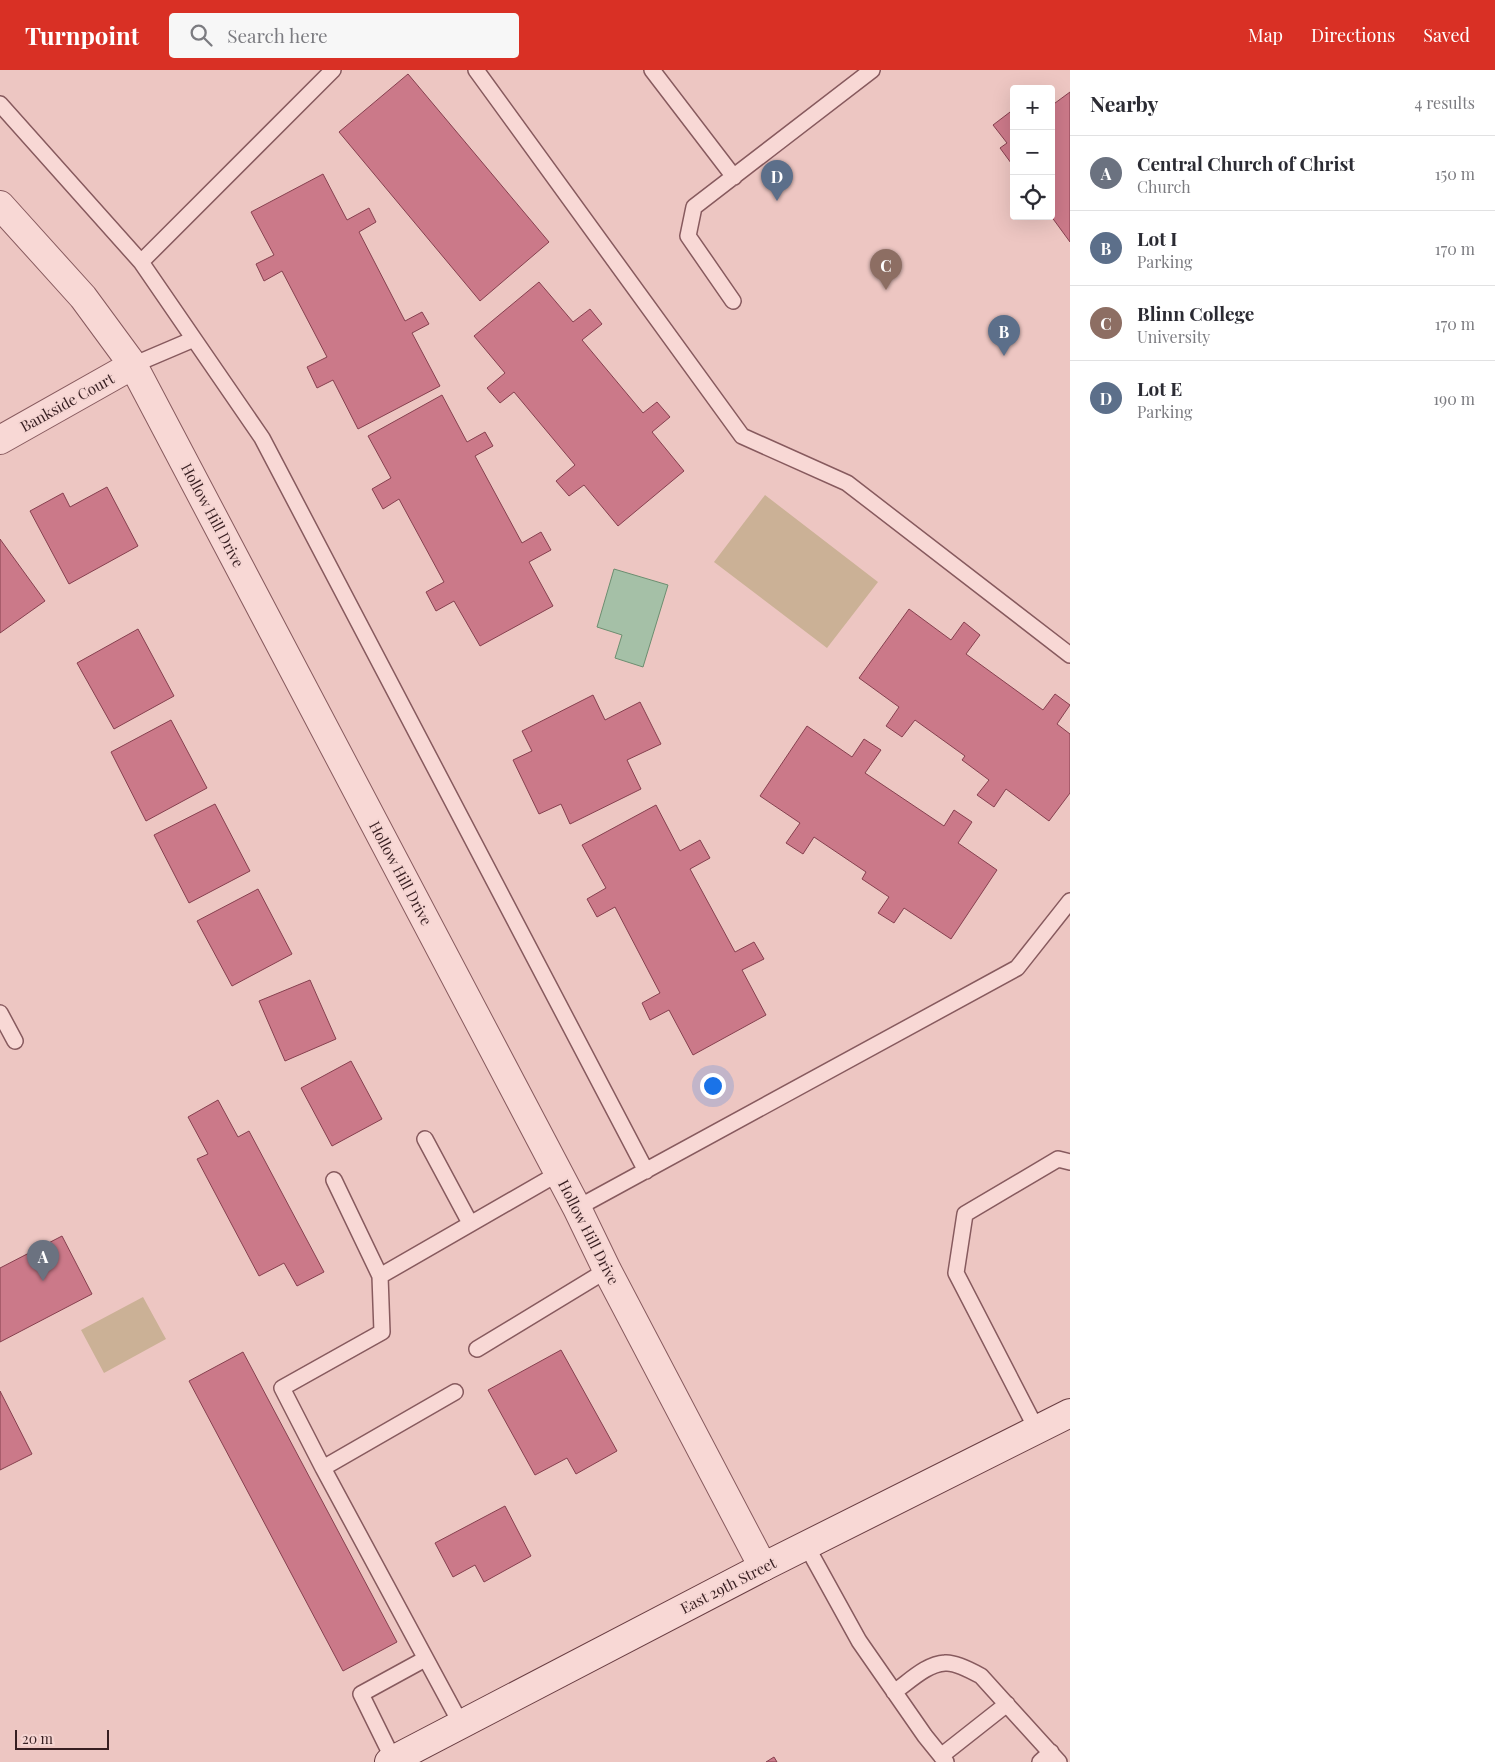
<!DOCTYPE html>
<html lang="en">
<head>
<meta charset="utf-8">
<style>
	:root { --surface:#fff; --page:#f7f7f7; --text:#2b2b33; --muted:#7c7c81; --line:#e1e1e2; --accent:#d93025 }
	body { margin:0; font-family:"Playfair Display",serif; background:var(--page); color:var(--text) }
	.controls { position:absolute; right:15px; top:15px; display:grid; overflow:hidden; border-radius:5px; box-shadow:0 5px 20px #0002 }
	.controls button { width:45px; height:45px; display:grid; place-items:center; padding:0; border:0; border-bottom:1px solid var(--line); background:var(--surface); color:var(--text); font:25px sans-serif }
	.scale { position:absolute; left:15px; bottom:12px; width:94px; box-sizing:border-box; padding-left:5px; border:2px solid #371e21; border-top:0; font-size:14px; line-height:18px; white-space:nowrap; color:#371e21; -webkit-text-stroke:4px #f5d5d2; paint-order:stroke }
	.you { position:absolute; left:712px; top:1015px; width:18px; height:18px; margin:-12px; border:4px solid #fff; border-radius:50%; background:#1a73e8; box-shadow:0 0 0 8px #1a73e833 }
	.badge { display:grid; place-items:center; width:32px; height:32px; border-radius:50%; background:var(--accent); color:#fff; font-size:16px; font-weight:700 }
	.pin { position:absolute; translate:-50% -41px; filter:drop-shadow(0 1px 2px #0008) }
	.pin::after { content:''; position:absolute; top:26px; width:18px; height:15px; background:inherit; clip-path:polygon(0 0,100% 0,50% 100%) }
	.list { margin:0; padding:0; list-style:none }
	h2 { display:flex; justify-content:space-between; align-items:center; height:65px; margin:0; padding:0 20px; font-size:21px }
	h2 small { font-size:16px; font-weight:400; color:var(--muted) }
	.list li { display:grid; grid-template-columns:32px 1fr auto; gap:15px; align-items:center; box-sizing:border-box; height:75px; padding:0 20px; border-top:1px solid var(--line) }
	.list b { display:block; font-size:19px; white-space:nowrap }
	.list p { margin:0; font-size:16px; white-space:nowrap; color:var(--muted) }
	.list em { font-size:16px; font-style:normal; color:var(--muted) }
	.icon { flex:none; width:28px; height:28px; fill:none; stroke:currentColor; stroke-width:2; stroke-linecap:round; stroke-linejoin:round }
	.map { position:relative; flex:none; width:1070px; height:1692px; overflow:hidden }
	header { display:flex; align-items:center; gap:30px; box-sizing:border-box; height:70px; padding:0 25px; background:var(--accent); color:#fff }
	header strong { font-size:24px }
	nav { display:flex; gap:28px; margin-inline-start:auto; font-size:18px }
	.search { width:350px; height:45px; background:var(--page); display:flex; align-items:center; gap:12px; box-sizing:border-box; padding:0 18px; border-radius:5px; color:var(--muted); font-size:19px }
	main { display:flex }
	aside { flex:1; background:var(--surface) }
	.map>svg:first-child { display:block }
	.green { fill:#cbb196 }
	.water { fill:#a5c0a7; stroke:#6c8e70 }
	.building { fill:#cb7989; stroke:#86404f }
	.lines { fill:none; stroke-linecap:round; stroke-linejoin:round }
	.lane-casing { stroke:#875a5e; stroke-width:18 }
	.street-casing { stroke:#875a5e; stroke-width:30 }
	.secondary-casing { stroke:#693d42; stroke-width:30 }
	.lane { stroke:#f8d8d5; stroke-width:15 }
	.street { stroke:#f8d8d5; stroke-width:28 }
	.secondary { stroke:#f8d8d5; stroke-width:28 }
	.labels { text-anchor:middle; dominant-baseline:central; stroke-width:4; stroke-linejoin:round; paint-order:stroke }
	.street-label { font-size:15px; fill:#371e21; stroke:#f5d5d2 }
</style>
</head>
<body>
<header>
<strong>Turnpoint</strong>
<div class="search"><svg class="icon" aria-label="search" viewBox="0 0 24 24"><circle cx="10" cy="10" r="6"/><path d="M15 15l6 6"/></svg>Search here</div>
<nav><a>Map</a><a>Directions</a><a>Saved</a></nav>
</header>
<main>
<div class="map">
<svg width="1070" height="1692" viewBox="0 0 1070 1692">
	<rect width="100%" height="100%" fill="#edc6c2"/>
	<!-- green -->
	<path class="green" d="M 765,425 L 878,512 L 827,578 L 714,492 Z
		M 143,1227 L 166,1269 L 104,1303 L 81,1260 Z"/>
	<!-- water -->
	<path class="water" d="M 614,499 L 668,515 L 643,597 L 615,588 L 622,565 L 597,557 Z"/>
	<!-- building -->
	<path class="building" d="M 408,4 L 549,172 L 480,231 L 339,62 Z
		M 1070,22 L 1070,172 L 1051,146 L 1051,36 Z
		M 1014,39 L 1014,97 L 1000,78 L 1007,73 L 993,55 Z
		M 323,104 L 347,150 L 369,138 L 376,152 L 359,162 L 405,251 L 422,242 L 429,254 L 412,263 L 440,316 L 358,359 L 333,310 L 317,318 L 307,297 L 327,287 L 282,201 L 264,211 L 256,194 L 274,185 L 251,142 Z
		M 539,212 L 573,252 L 590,239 L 602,254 L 582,270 L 643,343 L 657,332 L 670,347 L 652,362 L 684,401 L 618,456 L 584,415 L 569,426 L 556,411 L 575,395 L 514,322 L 500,333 L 487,318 L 505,303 L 474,266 Z
		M 442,325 L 467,372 L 485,362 L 493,376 L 475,386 L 522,473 L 541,462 L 551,480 L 529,492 L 553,536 L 480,576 L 454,531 L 436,541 L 426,522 L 444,512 L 399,429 L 383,439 L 372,419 L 391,408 L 368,366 Z
		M 107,417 L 138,476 L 69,514 L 30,441 L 63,423 L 70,437 Z
		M 0,469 L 45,531 L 0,563 Z
		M 909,539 L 951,570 L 964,552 L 980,565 L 966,584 L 1043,640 L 1055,624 L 1070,635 L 1057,654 L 1070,664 L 1070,723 L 1049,751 L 1006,719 L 994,737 L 977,725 L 989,710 L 962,690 L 965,686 L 915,650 L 902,667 L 886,656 L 899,637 L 859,608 Z
		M 138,559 L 174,626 L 114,659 L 77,593 Z
		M 593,625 L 605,650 L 640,632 L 661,674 L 627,690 L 641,719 L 570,754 L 561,734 L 539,744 L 513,690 L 532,681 L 522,661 Z
		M 171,650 L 207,718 L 146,751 L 111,682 Z
		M 807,656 L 852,687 L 864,669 L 881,680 L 865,703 L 944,756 L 954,740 L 972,752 L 958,773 L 997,800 L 951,869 L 904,838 L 894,853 L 878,843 L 889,827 L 862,809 L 866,802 L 814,767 L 803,784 L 786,773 L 800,753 L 760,726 Z
		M 215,734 L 250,801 L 189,833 L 154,765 Z
		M 656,735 L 680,781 L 700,770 L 710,788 L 690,799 L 735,882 L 754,872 L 764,889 L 742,900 L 766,945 L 693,985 L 669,940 L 650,950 L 642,933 L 660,923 L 615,837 L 597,847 L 587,829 L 606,818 L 582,775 Z
		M 258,819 L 292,884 L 232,916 L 197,851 Z
		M 310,910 L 336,969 L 285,991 L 259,931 Z
		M 351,991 L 382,1049 L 332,1076 L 301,1018 Z
		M 218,1030 L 238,1067 L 249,1061 L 324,1202 L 297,1216 L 284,1193 L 259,1206 L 197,1089 L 208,1084 L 188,1047 Z
		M 62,1166 L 92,1224 L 0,1272 L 0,1198 Z
		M 561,1280 L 617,1381 L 576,1404 L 567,1388 L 535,1405 L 488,1320 Z
		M 243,1282 L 397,1572 L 343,1601 L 189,1311 Z
		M 0,1321 L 32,1384 L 0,1400 Z
		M 505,1436 L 531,1486 L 484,1512 L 475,1495 L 453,1507 L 435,1473 Z
		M 774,1687 L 777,1692 L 766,1692 Z"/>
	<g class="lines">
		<!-- lane casing -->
		<g class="lane-casing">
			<path id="lane" d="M 476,0 L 742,366 L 847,413 L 1070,585
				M 652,0 L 734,107
				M 0,34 L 141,192 L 262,368 L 646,1101
				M 141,192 L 333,0
				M 733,231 L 688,166 L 694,137 L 872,0
				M 133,295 L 194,269
				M 0,943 L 15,971
				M 425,1069 L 470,1153
				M 334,1110 L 380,1206
				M 577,1138 L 1017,898 L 1070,831
				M 477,1279 L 607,1200
				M 455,1322 L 323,1398 L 282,1318 L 382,1262 L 380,1206 L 559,1103
				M 1037,1360 L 956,1203 L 965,1144 L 1058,1089 L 1070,1092
				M 323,1398 L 461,1654
				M 806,1475 L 859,1571 L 925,1666 L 946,1692
				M 894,1622 C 909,1612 926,1594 945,1593 C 954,1592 972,1601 981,1606 L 1059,1692
				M 941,1686 L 1007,1634
				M 393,1689 L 361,1624 L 425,1589
				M 1040,1692 L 1051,1682"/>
		</g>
		<!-- street casing -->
		<g class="street-casing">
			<path id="street" d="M 0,135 L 83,227 L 133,295 L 577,1138 L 607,1200 L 763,1497
				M 0,370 L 133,295"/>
		</g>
		<!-- secondary casing -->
		<g class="secondary-casing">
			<path id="secondary" d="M 389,1692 L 763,1497 L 1070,1343"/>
		</g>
		<!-- lane -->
		<use href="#lane" class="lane"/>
		<!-- street -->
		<use href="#street" class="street"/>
		<!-- secondary -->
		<use href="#secondary" class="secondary"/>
	</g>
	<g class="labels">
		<!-- street labels -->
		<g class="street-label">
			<text transform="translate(67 332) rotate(-29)">Bankside Court</text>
			<text transform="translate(213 445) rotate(62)">Hollow Hill Drive</text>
			<text transform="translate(401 803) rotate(62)">Hollow Hill Drive</text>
			<text transform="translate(589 1162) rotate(63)">Hollow Hill Drive</text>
			<text transform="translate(728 1515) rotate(-27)">East 29th Street</text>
		</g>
	</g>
</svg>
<div class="controls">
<button>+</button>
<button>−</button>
<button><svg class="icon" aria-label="locate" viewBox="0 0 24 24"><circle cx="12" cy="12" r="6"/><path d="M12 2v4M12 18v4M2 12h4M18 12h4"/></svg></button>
</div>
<div class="scale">20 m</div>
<div class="you"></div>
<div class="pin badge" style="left:43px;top:1211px;background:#6b7280">A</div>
<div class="pin badge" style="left:1004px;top:286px;background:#5c6f8a">B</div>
<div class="pin badge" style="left:886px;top:220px;background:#8d6e63">C</div>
<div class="pin badge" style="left:777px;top:131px;background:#5c6f8a">D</div>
</div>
<aside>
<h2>Nearby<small>4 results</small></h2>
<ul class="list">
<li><span class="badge" style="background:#6b7280">A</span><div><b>Central Church of Christ</b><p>Church</p></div><em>150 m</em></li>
<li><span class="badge" style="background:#5c6f8a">B</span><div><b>Lot I</b><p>Parking</p></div><em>170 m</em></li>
<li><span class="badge" style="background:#8d6e63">C</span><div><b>Blinn College</b><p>University</p></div><em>170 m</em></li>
<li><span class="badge" style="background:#5c6f8a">D</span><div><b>Lot E</b><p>Parking</p></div><em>190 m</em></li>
</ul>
</aside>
</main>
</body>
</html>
